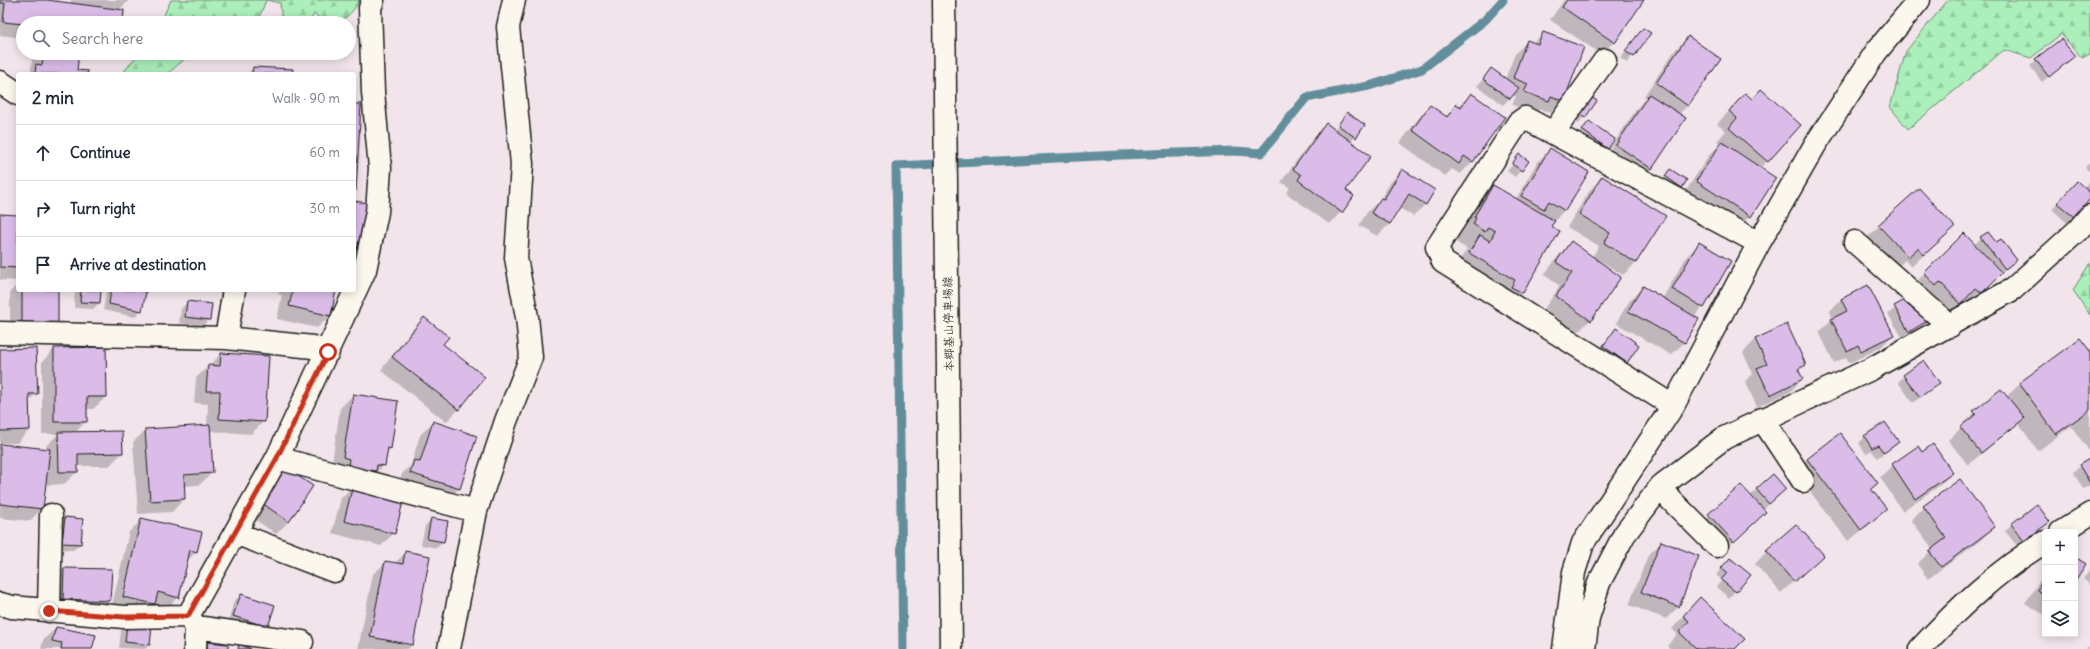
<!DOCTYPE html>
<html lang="en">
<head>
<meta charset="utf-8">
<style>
	:root { --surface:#fff; --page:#f2f2f3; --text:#1f2937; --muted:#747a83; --line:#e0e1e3 }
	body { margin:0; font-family:Delius,"Klee One",sans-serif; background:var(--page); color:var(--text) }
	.controls { position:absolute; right:12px; bottom:12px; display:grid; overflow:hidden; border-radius:4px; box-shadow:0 2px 10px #0003 }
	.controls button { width:36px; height:36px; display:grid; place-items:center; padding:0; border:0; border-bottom:1px solid var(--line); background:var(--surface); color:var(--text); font:20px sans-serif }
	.stop { position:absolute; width:12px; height:12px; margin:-9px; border:3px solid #c8321e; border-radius:50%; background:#fff }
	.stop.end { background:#c8321e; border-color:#fff; box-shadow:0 1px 4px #0008 }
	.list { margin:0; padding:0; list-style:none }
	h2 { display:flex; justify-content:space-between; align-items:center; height:52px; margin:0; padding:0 16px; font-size:17px }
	h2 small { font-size:13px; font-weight:400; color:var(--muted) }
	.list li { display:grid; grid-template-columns:26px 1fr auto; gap:12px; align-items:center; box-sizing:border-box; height:56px; padding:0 16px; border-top:1px solid var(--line) }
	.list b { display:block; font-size:15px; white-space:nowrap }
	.list em { font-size:13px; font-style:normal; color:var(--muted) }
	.icon { flex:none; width:22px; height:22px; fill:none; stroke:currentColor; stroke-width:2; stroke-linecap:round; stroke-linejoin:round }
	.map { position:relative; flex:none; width:2090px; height:649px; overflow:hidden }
	.search { position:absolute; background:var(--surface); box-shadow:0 2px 10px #0003; left:16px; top:16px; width:340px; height:44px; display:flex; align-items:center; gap:10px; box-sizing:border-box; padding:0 14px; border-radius:22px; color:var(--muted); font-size:15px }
	.panel { position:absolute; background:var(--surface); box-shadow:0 2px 10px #0003; left:16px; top:72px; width:340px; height:220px; border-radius:4px }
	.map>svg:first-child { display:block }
	.forest { fill:url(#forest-firs); stroke:#64866b }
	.shadow { fill:#0003 }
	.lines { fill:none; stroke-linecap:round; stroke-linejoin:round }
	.stream { stroke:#628e9c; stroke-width:9 }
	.building { fill:#dbbce9; stroke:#1c1c1c }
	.minor-casing { stroke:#1c1c1c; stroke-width:25 }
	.major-casing { stroke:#1c1c1c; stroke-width:25 }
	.minor { stroke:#fbf7ec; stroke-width:22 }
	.major { stroke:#fbf7ec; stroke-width:22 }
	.route { stroke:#c8321e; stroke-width:5 }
	.labels { text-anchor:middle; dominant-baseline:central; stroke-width:4; stroke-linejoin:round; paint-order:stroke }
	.street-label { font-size:12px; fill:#1c1c1c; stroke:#fbf7ec }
</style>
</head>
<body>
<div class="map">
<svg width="2090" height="649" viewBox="0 0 2090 649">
	<defs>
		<pattern id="forest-firs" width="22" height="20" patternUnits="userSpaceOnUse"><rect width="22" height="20" fill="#abefba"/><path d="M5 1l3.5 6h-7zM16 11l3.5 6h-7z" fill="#93cc9f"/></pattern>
	</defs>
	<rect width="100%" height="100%" fill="#f1e5eb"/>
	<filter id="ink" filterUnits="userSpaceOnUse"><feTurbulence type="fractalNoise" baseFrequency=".025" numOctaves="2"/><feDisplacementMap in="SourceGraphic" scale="8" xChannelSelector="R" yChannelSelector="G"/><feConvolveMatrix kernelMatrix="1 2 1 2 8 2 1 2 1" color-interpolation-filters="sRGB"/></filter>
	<g filter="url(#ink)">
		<!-- forest -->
		<path class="forest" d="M 171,0 L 359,0 C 356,9 343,24 331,23 C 325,22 319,17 314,14 L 309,23 L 282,23 L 280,3 L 266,0 L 257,23 L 160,23 Z
			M 1948,0 L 2090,0 L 2090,54 L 2082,58 L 2061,34 L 2031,58 L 2004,50 L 1908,129 L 1890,107 L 1906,51 Z
			M 139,53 L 192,53 L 167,74 L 122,74 Z
			M 2090,263 L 2090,315 L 2073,290 Z"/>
		<!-- shadow -->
		<path class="shadow" d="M 0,0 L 38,0 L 71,4 L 71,0 L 129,0 L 119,10 L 23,23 L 23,38 L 0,35 Z
			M 1564,0 L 1642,0 L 1614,42 L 1601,54 L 1550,20 Z
			M 1643,29 L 1649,34 L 1627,63 L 1620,58 Z
			M 1543,34 L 1563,100 L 1551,113 L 1540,109 L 1536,113 L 1512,105 L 1516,96 L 1512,95 L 1503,105 L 1477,86 L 1492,69 L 1505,79 L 1515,54 L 1527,41 L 1533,43 Z
			M 1688,37 L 1688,105 L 1678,115 L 1651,168 L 1638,181 L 1604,158 L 1637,108 L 1646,98 L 1644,96 L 1675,50 Z
			M 39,53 L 78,53 L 76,71 L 86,74 L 28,74 L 31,71 L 32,60 Z
			M 2074,56 L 2042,82 L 2030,66 L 2036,60 Z
			M 253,68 L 291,74 L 247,74 Z
			M 1472,94 L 1504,117 L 1472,162 L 1460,174 L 1452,169 L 1445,176 L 1400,143 L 1418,119 L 1430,106 L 1445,117 Z
			M 1745,94 L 1751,100 L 1800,125 L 1760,169 L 1750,216 L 1737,229 L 1684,194 L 1709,155 L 1721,144 L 1717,141 L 1726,131 L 1717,124 Z
			M 1595,102 L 1578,124 L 1574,121 L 1585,105 Z
			M 1347,114 L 1355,137 L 1350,142 L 1341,212 L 1329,224 L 1286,193 L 1290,188 L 1281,182 L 1314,137 L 1326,124 L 1334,130 Z
			M 1589,122 L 1607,148 L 1601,154 L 1576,137 Z
			M 1550,150 L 1564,210 L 1550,227 L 1559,231 L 1522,293 L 1504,310 L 1452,271 L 1467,249 L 1456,242 L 1459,236 L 1457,235 L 1476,204 L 1494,186 L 1516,199 L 1537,162 Z
			M 1520,156 L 1528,161 L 1515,177 L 1507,171 Z
			M 2090,163 L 2090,172 L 2085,167 Z
			M 1402,170 L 1426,204 L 1413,216 L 1399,208 L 1390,224 L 1377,236 L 1359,225 L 1368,211 L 1379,201 L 1390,183 Z
			M 1670,170 L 1681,187 L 1675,194 L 1659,183 Z
			M 1602,177 L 1664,216 L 1636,263 L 1623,275 L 1597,259 L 1590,320 L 1577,333 L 1544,309 L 1560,286 L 1544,275 L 1559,255 L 1571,242 L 1592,257 L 1599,246 L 1567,227 L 1590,190 Z
			M 2090,182 L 2090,197 L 2067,223 L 2052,209 L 2070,188 L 2084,188 Z
			M 354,202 L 360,248 L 354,255 Z
			M 0,215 L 18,216 L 18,281 L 0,280 Z
			M 1879,226 L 1941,239 L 1911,267 L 1905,260 L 1895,269 L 1867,238 Z
			M 1964,235 L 1974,245 L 1981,238 L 1996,244 L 2016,260 L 1969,305 L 1963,300 L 1947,316 L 1912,286 Z
			M 1700,243 L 1703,307 L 1694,317 L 1697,319 L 1684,343 L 1671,355 L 1616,323 L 1630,300 L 1643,287 L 1662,299 L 1687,256 Z
			M 18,284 L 18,290 L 57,290 L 10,336 L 10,292 Z
			M 1868,286 L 1893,335 L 1880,348 L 1849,363 L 1846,357 L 1834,363 L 1819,332 L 1832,319 L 1829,312 L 1841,299 Z
			M 75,290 L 100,290 L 99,303 L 93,309 L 74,308 Z
			M 107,290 L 140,290 L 139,292 L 141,310 L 135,317 L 103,310 L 106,293 L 108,290 Z
			M 279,290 L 335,290 L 330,316 L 317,328 L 277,319 L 282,295 L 278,294 Z
			M 187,302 L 209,320 L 202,326 L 179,323 L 181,309 Z
			M 1903,302 L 1925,321 L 1902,337 L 1888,314 Z
			M 424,318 L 442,344 L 459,409 L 446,422 L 381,370 L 411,331 Z
			M 1786,326 L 1805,364 L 1798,371 L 1802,379 L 1790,392 L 1757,407 L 1745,381 L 1753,374 L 1743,353 L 1755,340 Z
			M 1616,329 L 1626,362 L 1619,368 L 1597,352 Z
			M 2080,339 L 2090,353 L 2090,452 L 2071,426 L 2038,451 L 2018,423 L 1968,465 L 1948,440 L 1963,426 L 1961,425 L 2001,390 L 2006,397 L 2020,384 Z
			M 54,349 L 106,397 L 93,409 L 86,409 L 86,421 L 75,433 L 122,453 L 109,466 L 77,466 L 77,472 L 64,484 L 47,485 L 46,478 L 42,508 L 30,521 L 0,518 L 0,445 L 46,449 L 46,446 L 58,434 L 42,434 L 42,362 Z
			M 0,350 L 37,393 L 28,402 L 29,430 L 17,443 L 0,443 Z
			M 221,354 L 264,421 L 251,434 L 209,431 L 212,473 L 199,485 L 184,486 L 184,499 L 172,512 L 138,514 L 133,442 L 146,430 L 207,426 L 208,404 L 194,403 L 196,378 Z
			M 1904,376 L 1939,383 L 1913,403 L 1898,382 Z
			M 353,395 L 390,449 L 386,453 L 384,465 L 371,478 L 331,470 L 340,408 Z
			M 433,422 L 459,488 L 446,501 L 398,485 L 402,474 L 411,465 L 420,435 Z
			M 1865,437 L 1898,442 L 1877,458 L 1871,450 L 1866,454 L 1859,443 Z
			M 1918,448 L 1921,453 L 1952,473 L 1939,486 L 1902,511 L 1880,477 L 1893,465 Z
			M 1807,459 L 1871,489 L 1886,509 L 1873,522 L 1848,541 L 1795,472 Z
			M 2090,459 L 2090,485 L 2083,489 L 2073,472 Z
			M 1773,475 L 1779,495 L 1763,510 L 1752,524 L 1720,554 L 1697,528 L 1741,486 L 1750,496 Z
			M 271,480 L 289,521 L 276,534 L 247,514 Z
			M 1960,481 L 1994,527 L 1981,540 L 1928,579 L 1917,564 L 1933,549 L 1911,520 L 1924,507 Z
			M 353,486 L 394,533 L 381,546 L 332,533 L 341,498 Z
			M 65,518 L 80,544 L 73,550 L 57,549 L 59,524 Z
			M 142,519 L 196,552 L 187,561 L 178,597 L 165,610 L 111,609 L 129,532 Z
			M 431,519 L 443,541 L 437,548 L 421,545 L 425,526 Z
			M 2049,521 L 2018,547 L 2005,531 L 2012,524 Z
			M 1661,543 L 1678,607 L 1666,619 L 1629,605 L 1648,555 Z
			M 1767,551 L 1822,555 L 1781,593 L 1755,564 Z
			M 406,552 L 412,645 L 408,649 L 358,649 L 373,574 L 386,562 L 394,564 Z
			M 1724,565 L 1749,575 L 1729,598 L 1716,587 L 1722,580 L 1716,575 Z
			M 64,569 L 109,600 L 97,613 L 51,611 L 52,581 Z
			M 2090,570 L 2090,585 L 2083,579 Z
			M 2045,573 L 2045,615 L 2025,603 Z
			M 241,595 L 274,606 L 261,633 L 228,622 L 234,601 Z
			M 1688,611 L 1734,649 L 1671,649 L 1667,646 L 1677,634 L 1672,629 Z
			M 127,624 L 149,645 L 145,649 L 119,648 L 121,631 Z
			M 56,628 L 91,649 L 41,649 L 43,640 Z
			M 2090,645 L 2090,649 L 2086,649 Z"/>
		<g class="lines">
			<!-- stream -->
			<path class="stream" d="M 903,649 L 896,166 L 1120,155 L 1235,151 L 1261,153 L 1306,98 L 1369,86 L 1422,69 L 1485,20 L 1503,0"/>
		</g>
		<!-- building -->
		<path class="building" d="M 1,0 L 47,0 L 124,10 L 123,23 L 23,24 L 3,22 L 5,3 L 0,3 Z
			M 1567,0 L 1644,0 L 1615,43 L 1562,7 Z
			M 1643,28 L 1651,33 L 1634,57 L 1625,51 Z
			M 1543,32 L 1584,47 L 1564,101 L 1551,96 L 1549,101 L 1524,92 L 1528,84 L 1513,78 L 1527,40 L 1538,44 Z
			M 1688,36 L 1721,59 L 1688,106 L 1656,83 Z
			M 2061,39 L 2075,56 L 2049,77 L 2035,59 Z
			M 44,53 L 79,53 L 77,70 L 88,71 L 87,74 L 35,74 L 36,64 L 42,65 Z
			M 253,67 L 293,69 L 292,74 L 252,74 Z
			M 1491,68 L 1519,88 L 1510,99 L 1483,79 Z
			M 1761,89 L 1801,125 L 1768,162 L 1729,128 L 1737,118 L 1729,111 L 1745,93 L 1752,99 Z
			M 1471,93 L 1505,117 L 1473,162 L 1464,156 L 1459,164 L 1412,130 L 1430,105 L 1447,117 L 1456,104 L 1461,107 Z
			M 1649,94 L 1686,118 L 1652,169 L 1616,145 Z
			M 1591,97 L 1597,101 L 1585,118 L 1579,114 Z
			M 354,104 L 361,104 L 356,191 L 354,190 Z
			M 1347,112 L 1365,125 L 1356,138 L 1338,125 Z
			M 1589,121 L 1615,139 L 1608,149 L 1582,130 Z
			M 1326,123 L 1371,156 L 1346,190 L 1354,196 L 1342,213 L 1298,180 L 1301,175 L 1293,169 Z
			M 1722,142 L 1776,178 L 1751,217 L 1696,181 Z
			M 1550,148 L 1589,172 L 1565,211 L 1549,201 L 1544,209 L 1521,196 Z
			M 1519,154 L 1529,161 L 1522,171 L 1512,164 Z
			M 1402,169 L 1435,190 L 1426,205 L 1409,194 L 1390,224 L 1371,213 L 1381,198 L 1384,199 Z
			M 1670,169 L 1687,180 L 1682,188 L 1665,176 Z
			M 1602,176 L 1666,216 L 1636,263 L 1604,243 L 1610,233 L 1579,214 Z
			M 2077,181 L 2090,193 L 2090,199 L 2074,217 L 2057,203 Z
			M 1493,185 L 1555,221 L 1551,226 L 1560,231 L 1523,293 L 1511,287 L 1515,280 L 1469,253 L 1480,235 L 1490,241 L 1495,231 L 1488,227 L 1485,232 L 1473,224 L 1476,218 L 1474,217 Z
			M 1919,188 L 1955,227 L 1924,255 L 1918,248 L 1908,257 L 1878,225 Z
			M 354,201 L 368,203 L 361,249 L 354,248 Z
			M 0,214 L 18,215 L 18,268 L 0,267 Z
			M 1988,232 L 1996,242 L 2001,239 L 2017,260 L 2005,269 L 1980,237 Z
			M 1964,233 L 2002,273 L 1982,293 L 1976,288 L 1961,304 L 1940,282 L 1936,286 L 1924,273 Z
			M 1571,241 L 1621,277 L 1591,321 L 1556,296 L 1572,273 L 1556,262 Z
			M 1699,242 L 1731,261 L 1704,308 L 1672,289 Z
			M 1868,285 L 1894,335 L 1861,351 L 1858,345 L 1847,351 L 1831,319 L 1847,311 L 1841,299 Z
			M 1643,286 L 1699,319 L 1685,343 L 1628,311 Z
			M 22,290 L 58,290 L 58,324 L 22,323 Z
			M 81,290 L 101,290 L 100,303 L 80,302 Z
			M 111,290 L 136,290 L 146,292 L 142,311 L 109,304 Z
			M 293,290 L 336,290 L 331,316 L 289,306 Z
			M 187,301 L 212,304 L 210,320 L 185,317 Z
			M 1903,301 L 1927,321 L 1909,332 L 1894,306 Z
			M 424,317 L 449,337 L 443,344 L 485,377 L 459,410 L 392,357 Z
			M 1787,324 L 1806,365 L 1798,369 L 1803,379 L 1770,395 L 1757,368 L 1767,364 L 1755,339 Z
			M 1616,328 L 1639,345 L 1627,363 L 1603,346 Z
			M 2080,338 L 2090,351 L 2090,410 L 2056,434 L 2019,383 Z
			M 106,347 L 107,397 L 87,397 L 87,422 L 54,422 L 54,348 Z
			M 36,348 L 38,394 L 29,394 L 30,430 L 0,431 L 0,349 Z
			M 221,353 L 269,356 L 265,422 L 219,419 L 220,391 L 206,391 L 208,365 L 220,366 Z
			M 1924,360 L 1940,383 L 1920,397 L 1903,375 Z
			M 2001,389 L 2025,418 L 1981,453 L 1960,427 L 1976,414 L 1973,411 Z
			M 353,394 L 398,401 L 391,449 L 388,448 L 385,466 L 377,465 L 376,471 L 348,467 L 349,459 L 343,457 Z
			M 433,421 L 477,436 L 460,489 L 410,473 L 414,460 L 420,462 Z
			M 1885,422 L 1899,442 L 1884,453 L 1878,445 L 1872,448 L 1864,436 Z
			M 210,425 L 213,473 L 184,475 L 185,499 L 150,501 L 145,429 Z
			M 122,431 L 123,453 L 78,454 L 78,472 L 59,472 L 58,432 Z
			M 1840,433 L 1878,483 L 1871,489 L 1887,509 L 1861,530 L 1807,459 Z
			M 0,444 L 50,449 L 43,509 L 0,504 Z
			M 1933,444 L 1953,473 L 1915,499 L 1892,464 L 1918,446 L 1922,452 Z
			M 2089,459 L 2090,461 L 2090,483 L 2079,465 Z
			M 283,466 L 313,486 L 289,522 L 259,501 Z
			M 1773,474 L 1786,489 L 1769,504 L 1756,489 Z
			M 1960,479 L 1995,527 L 1941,567 L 1929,551 L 1946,538 L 1923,506 Z
			M 353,485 L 404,498 L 395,534 L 344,521 Z
			M 1741,485 L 1766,512 L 1734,542 L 1708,514 Z
			M 2037,504 L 2050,522 L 2024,541 L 2011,524 Z
			M 65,517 L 83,519 L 81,544 L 62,543 Z
			M 141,518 L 202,532 L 197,552 L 190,550 L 179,598 L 158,592 L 155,604 L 123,597 Z
			M 431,518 L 448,521 L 444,542 L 427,539 Z
			M 1796,524 L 1824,555 L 1794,582 L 1766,550 Z
			M 1661,541 L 1699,556 L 1679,607 L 1641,592 Z
			M 405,551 L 430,556 L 413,645 L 370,637 L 385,561 L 403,564 Z
			M 2075,557 L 2086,564 L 2075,581 Z
			M 1730,558 L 1751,575 L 1736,592 L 1721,580 L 1727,573 L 1721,568 Z
			M 64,568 L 112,569 L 110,601 L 63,599 Z
			M 2045,578 L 2045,595 L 2037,590 Z
			M 241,594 L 275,605 L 268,627 L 233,616 Z
			M 1700,597 L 1745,639 L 1735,649 L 1697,649 L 1679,632 L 1689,621 L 1683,616 Z
			M 127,623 L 152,626 L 150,645 L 125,642 Z
			M 56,627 L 96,635 L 92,649 L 61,649 L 62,643 L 52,641 Z
			M 207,642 L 228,644 L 228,649 L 207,649 Z
			M 239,644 L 251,649 L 238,649 Z"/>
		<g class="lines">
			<!-- minor casing -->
			<g class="minor-casing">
				<path id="minor" d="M 0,82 L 18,94
					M 1553,133 L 1605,60
					M 1855,242 L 1950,326
					M 0,333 L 226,338 L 313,347 L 328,352
					M 226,338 L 234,290
					M 1673,406 L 1443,262 L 1437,247 L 1518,123 L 1525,118 L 1759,243
					M 1762,419 L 1803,481
					M 277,458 L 476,511
					M 1661,486 L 1671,500 L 1717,546
					M 2061,532 L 2090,514
					M 235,533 L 334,571
					M 0,604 L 12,607 L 124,617 L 188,616 L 277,458 L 365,270 L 377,212 L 380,168 L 373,92 L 370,8 L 373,0
					M 49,611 L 51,515
					M 188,616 L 196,627 L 195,649
					M 196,627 L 302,642
					M 449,649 L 476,511 L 506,421 L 531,357 L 527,317 L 516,258 L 522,164 L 508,27 L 514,0
					M 1564,649 L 1574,572 L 1583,543 L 1673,406 L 1759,243 L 1815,145 L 1876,52 L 1919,0
					M 1584,649 L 1588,618 L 1599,583 L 1624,535 L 1661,486 L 1724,438 L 1871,369 L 2013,289 L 2078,230 L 2090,216
					M 1920,649 C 1958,608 1997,571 2045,542"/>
			</g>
			<!-- major casing -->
			<g class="major-casing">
				<path id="major" d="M 944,0 L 951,649"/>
			</g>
			<!-- minor -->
			<use href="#minor" class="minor"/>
			<!-- major -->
			<use href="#major" class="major"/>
		</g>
	</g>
	<g class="lines" filter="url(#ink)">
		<!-- route -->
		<path class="route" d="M 49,611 L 124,617 L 188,616 L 277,458 L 328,352"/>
	</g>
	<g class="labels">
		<!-- street labels -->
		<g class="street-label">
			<text transform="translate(948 324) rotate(-91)">本郷基山停車場線</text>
		</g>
	</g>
</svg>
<div class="controls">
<button>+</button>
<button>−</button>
<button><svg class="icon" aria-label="layers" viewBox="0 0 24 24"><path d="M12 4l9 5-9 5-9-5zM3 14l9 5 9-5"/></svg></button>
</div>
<div class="stop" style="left:328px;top:352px"></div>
<div class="stop end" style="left:49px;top:611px"></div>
<div class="search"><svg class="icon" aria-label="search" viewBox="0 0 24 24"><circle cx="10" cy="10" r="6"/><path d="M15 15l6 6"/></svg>Search here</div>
<section class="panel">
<h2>2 min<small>Walk · 90 m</small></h2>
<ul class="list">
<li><svg class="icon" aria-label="ahead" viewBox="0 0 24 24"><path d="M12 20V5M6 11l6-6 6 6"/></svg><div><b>Continue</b></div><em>60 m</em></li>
<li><svg class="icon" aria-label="right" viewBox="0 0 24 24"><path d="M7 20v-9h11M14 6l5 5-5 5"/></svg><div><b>Turn right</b></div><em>30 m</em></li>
<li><svg class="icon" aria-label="arrive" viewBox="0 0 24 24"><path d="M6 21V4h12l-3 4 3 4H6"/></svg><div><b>Arrive at destination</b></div></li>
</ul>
</section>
</div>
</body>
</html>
